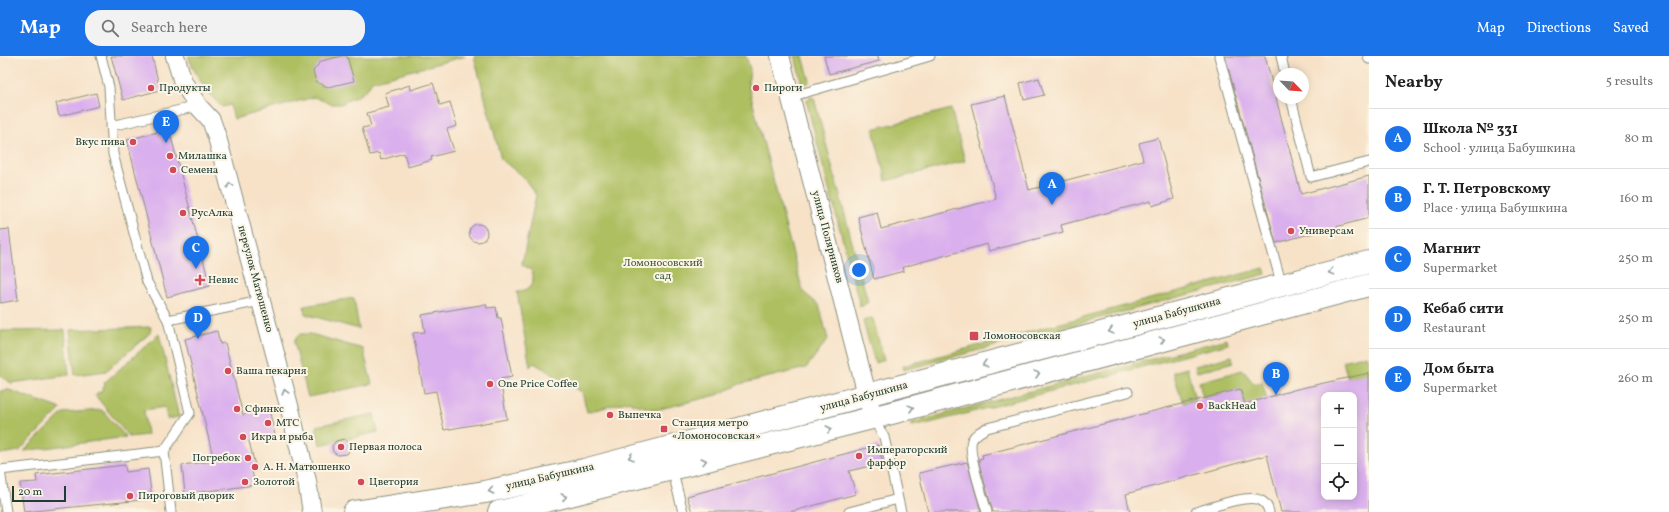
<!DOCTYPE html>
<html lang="en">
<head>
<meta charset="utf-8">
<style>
	:root { --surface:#fff; --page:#f2f2f2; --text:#222; --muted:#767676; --line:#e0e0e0; --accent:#1a73e8 }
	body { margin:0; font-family:Vollkorn,serif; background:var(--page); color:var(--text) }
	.controls { position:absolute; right:12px; bottom:12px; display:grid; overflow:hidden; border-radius:8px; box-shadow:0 2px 10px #0003 }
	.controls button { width:36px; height:36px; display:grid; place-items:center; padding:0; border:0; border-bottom:1px solid var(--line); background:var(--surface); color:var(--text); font:20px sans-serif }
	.compass { position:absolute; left:1273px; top:12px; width:36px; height:36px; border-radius:50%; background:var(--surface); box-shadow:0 2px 10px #0003; rotate:115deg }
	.scale { position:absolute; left:12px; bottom:10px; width:54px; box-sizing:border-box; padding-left:4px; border:2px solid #1f3d34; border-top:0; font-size:11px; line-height:14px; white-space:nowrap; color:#1f3d34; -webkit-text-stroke:3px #fcf5e5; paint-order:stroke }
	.you { position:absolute; left:859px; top:214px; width:14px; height:14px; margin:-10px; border:3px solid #fff; border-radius:50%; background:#1a73e8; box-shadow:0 0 0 6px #1a73e833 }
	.badge { display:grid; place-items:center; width:26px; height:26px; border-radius:50%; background:var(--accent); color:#fff; font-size:13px; font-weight:700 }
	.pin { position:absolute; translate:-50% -33px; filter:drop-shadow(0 1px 2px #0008) }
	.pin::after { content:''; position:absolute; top:21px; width:14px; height:12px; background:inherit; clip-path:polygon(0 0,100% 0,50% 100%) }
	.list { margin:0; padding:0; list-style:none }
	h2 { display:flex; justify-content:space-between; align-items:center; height:52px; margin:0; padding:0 16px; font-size:17px }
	h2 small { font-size:13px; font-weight:400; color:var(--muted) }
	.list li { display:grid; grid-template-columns:26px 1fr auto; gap:12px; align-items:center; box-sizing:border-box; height:60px; padding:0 16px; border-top:1px solid var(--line) }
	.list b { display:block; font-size:15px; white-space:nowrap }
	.list p { margin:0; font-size:13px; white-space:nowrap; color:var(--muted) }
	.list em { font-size:13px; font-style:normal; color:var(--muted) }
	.icon { flex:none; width:22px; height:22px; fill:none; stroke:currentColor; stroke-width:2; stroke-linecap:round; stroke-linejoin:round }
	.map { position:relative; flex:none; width:1369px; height:456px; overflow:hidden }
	header { display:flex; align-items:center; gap:24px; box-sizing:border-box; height:56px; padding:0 20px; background:var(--accent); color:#fff }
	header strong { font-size:19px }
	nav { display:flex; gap:22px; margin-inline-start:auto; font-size:14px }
	.search { width:280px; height:36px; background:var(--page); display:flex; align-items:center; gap:10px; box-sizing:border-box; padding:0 14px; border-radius:16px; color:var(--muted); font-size:15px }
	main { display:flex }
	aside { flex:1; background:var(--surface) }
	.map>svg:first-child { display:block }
	.green { fill:#aebf62; stroke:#667e4b }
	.building { fill:#daafee; fill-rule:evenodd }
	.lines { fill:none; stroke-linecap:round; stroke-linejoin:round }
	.lane-casing { stroke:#8b907e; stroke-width:11 }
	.street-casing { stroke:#8b907e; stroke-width:20 }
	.secondary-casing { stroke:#8b907e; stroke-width:24 }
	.lane { stroke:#fff; stroke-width:9 }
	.street { stroke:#fff; stroke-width:18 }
	.secondary { stroke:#fff; stroke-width:22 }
	.oneway { stroke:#8f9e9a }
	.poi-dot { fill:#d1495b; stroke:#fcf5e5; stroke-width:1.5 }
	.labels { text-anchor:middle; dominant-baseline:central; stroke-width:4; stroke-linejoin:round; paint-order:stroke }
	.poi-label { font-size:11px; fill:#1f3d34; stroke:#fcf5e5; text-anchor:start }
	.street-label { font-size:11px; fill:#1f3d34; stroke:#fcf5e5 }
	.park-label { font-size:11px; fill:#435e40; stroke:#fcf5e5 }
</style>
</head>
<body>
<header>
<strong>Map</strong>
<div class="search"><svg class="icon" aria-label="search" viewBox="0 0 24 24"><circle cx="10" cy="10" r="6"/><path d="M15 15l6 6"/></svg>Search here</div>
<nav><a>Map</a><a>Directions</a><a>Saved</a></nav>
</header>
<main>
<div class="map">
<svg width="1369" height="456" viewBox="0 0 1369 456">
	<rect width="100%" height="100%" fill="#fcf5e5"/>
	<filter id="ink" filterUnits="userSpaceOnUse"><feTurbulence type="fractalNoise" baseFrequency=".025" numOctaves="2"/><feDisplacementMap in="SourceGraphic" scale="8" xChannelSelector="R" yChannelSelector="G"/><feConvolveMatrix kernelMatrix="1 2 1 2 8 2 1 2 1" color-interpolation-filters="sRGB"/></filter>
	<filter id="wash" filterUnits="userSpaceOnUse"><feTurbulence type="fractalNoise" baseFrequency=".012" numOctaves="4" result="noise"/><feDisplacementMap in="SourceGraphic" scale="16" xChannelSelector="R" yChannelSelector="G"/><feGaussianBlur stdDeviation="0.9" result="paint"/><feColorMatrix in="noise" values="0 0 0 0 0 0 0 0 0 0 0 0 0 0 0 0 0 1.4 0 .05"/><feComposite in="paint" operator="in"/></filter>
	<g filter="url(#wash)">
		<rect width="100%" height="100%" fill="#f7e2c8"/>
		<!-- green -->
		<path class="green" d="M 188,0 L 466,0 L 372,25 L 367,33 L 359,39 L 341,48 L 331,48 L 314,41 L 234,63 L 230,49 L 222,51 C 206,36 196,20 188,0 Z
			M 474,0 L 746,0 L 750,13 L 748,29 L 803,236 L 819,249 L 828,283 L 806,312 L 740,328 L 717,339 L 656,354 L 631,347 L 630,345 L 587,356 L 582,336 L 534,307 L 530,311 L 517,236 C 529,236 536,227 532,215 L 522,208 L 536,139 L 524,122 L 501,103 Z
			M 795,0 L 803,0 L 810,25 L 808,27 L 802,29 Z
			M 812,41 L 814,42 L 868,246 L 861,251 L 860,250 L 834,151 L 836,150 L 835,148 L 833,149 L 806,44 Z
			M 951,53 L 965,105 L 886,125 L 873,73 Z
			M 1264,212 L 1266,218 L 904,314 L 903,310 Z
			M 354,242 L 359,273 L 305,258 L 304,250 Z
			M 871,262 L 873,263 L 884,304 L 875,307 L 863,265 Z
			M 151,271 L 150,277 L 106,315 L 75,319 L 70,274 Z
			M 65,274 L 69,319 L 11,327 L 0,319 L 0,275 Z
			M 159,278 L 179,361 L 167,363 L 165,351 L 144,354 L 147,379 L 129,381 L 95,339 L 98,336 L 100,337 L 105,329 L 104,327 Z
			M 300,278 L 311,278 L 363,293 L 372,328 L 308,341 L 294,286 L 296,282 Z
			M 1227,283 L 1228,288 L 980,354 L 922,369 L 912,370 L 911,367 Z
			M 1366,299 L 1369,310 L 1369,331 L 1351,335 L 1343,305 Z
			M 1232,300 L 1233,306 L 1197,316 L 1195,310 Z
			M 1187,312 L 1195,344 L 1183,347 L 1173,316 Z
			M 1243,314 L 1254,328 L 1262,326 L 1271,357 L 1249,363 L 1240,333 L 1203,342 L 1199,326 Z
			M 9,334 L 59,352 L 60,354 L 21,393 L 20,395 L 0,398 L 0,335 Z
			M 102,354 L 126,381 L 24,395 L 63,357 Z
			M 374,358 L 378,376 L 320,389 L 316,370 Z"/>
		<g id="blocks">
			<!-- building -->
			<path class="building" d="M 111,0 L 152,0 L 160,34 L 123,44 Z
				M 342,0 L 347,0 L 354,25 L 328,31 L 316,26 L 313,15 L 321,5 Z
				M 824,0 L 878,0 L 879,5 L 829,18 Z
				M 1225,0 L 1265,0 L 1301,138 L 1369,120 L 1369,162 L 1276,187 Z
				M 1039,22 L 1044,39 L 1024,44 L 1020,27 Z
				M 433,27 L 440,49 L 450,46 L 457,70 L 447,73 L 454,95 L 431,101 L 432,104 L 408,111 L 404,97 L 381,104 L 379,97 L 370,99 L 362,72 L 371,70 L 367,57 L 389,51 L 385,37 L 410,29 L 411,34 Z
				M 96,37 L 99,50 L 59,60 L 56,47 Z
				M 1005,40 L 1029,134 L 1143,104 L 1139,87 L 1158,82 L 1174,143 L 1152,150 L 1151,145 L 1061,169 L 1063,176 L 989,195 L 987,188 L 903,211 L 904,215 L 874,223 L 858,161 L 877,156 L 881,173 L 996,143 L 971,48 Z
				M 169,73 L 210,230 L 167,241 L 127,84 Z
				M469 177a9 9 0 1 1 18 0a9 9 0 1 1-18 0Z
				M 9,173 L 18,244 L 0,247 L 0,174 Z
				M 486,248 L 487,252 L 496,251 L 498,262 L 501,262 L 512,321 L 500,323 L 507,363 L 444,374 L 436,335 L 424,337 L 413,277 L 425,276 L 422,259 Z
				M 217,275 L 220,288 L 225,287 L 243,359 L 269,353 L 275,379 L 249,385 L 256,414 L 252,415 L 255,429 L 185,438 L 182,409 L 214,405 L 185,283 Z
				M 1369,317 L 1369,456 L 1281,456 L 1267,399 L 1126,438 L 1130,456 L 993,456 L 979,407 L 979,403 L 983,402 L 982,399 L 1240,333 L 1245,348 L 1297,333 ZM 1324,339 L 1354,339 L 1354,441 L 1324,441 Z
				M 344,383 L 349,387 L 350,393 L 347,398 L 338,399 L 333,396 L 332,390 L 336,385 Z
				M 878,389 L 883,407 L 849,415 L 856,438 L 790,456 L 692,456 L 687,440 Z
				M 967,406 L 981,456 L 928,456 L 919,417 Z
				M 125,409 L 126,416 L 148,413 L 152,443 L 24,456 L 20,427 L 37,426 L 36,419 Z"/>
		</g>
	</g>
	<g filter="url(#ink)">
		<use href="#blocks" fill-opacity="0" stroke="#8b907e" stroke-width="1"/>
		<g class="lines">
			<!-- lane casing -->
			<g class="lane-casing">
				<path id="lane" d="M 101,0 L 109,31 L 113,98 L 147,226 L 168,264
					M 1219,0 L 1282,230
					M 1281,0 L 1285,18
					M 1368,0 L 1369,3
					M 790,41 L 930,0
					M 1291,42 L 1311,121 L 1369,106
					M 111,70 L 198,50
					M 873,362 L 884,381 L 901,456
					M 164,395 L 171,456
					M 672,413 L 683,456
					M 0,414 L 164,395 L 190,357 L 168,264 L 261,245
					M 0,414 L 6,456
					M 849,456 L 898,443
					M 987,456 C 983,442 967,395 972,384 C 975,378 981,375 987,372 L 1128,336
					M 1196,456 C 1211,452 1245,438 1260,444 C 1266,447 1268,451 1269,456"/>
			</g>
			<!-- street casing -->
			<g class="street-casing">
				<path id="street" d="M 175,0 L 183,26 L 198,50 L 211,64 L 217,81 L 291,357 L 307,425 L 312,456
					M 780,0 L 873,362"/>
			</g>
			<!-- secondary casing -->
			<g class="secondary-casing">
				<path id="secondary" d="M 354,456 L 485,436 L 584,414 L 1369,206
					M 499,456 L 558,442 L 899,355 L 1369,229"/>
			</g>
			<!-- lane -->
			<use href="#lane" class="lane"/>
			<!-- street -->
			<use href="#street" class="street"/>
			<!-- secondary -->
			<use href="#secondary" class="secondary"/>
		</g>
		<!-- one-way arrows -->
		<defs><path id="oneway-chevron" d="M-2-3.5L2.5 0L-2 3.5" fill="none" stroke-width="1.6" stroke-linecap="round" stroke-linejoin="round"/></defs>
		<g class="oneway">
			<use href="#oneway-chevron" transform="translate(230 129) rotate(-105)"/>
			<use href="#oneway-chevron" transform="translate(1331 216) rotate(165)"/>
			<use href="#oneway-chevron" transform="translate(1111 275) rotate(165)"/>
			<use href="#oneway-chevron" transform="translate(1162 284) rotate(-15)"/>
			<use href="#oneway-chevron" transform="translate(985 308) rotate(165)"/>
			<use href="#oneway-chevron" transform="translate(1037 318) rotate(-15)"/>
			<use href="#oneway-chevron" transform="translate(285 336) rotate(-105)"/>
			<use href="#oneway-chevron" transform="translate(911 352) rotate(-15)"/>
			<use href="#oneway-chevron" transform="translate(829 373) rotate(-14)"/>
			<use href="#oneway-chevron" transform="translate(631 401) rotate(165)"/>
			<use href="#oneway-chevron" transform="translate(704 405) rotate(-14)"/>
			<use href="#oneway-chevron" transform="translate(491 435) rotate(168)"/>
			<use href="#oneway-chevron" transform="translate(564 441) rotate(-14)"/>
		</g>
	</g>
	<!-- markers -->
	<g class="poi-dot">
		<circle cx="151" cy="32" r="4"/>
		<circle cx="756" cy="32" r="4"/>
		<circle cx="133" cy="86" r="4"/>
		<circle cx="170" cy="100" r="4"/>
		<circle cx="173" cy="114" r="4"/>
		<circle cx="183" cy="157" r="4"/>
		<circle cx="1291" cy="175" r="4"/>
		<path d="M198 218h4v4h4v4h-4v4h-4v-4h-4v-4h4z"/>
		<rect x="969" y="275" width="10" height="10" rx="2"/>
		<circle cx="228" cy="315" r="4"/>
		<circle cx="490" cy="328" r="4"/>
		<circle cx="1200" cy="350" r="4"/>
		<circle cx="237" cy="353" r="4"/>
		<circle cx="610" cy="359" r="4"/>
		<circle cx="268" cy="367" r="4"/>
		<rect x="660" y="369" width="8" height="8" rx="2"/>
		<circle cx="243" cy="381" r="4"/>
		<circle cx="341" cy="391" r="4"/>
		<circle cx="859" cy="400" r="4"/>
		<circle cx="248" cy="402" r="4"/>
		<circle cx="255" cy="411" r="4"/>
		<circle cx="245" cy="426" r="4"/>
		<circle cx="361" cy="426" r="4"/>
		<circle cx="130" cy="440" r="4"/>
	</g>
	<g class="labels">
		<!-- poi labels -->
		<g class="poi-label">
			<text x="159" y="32">Продукты</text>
			<text x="764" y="32">Пироги</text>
			<text x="125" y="86" text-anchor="end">Вкус пива</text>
			<text x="178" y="100">Милашка</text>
			<text x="181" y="114">Семена</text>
			<text x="191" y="157">РусАлка</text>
			<text x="1299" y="175">Универсам</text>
			<text x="208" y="224">Невис</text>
			<text x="983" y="280">Ломоносовская</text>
			<text x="236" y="315">Ваша пекарня</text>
			<text x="498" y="328">One Price Coffee</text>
			<text x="1208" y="350">BackHead</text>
			<text x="245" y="353">Сфинкс</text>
			<text x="618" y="359">Выпечка</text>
			<text x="276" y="367">МТС</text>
			<text x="672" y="367">Станция метро<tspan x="672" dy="13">«Ломоносовская»</tspan></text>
			<text x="251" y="381">Икра и рыба</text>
			<text x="349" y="391">Первая полоса</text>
			<text x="867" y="394">Императорский<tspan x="867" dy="13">фарфор</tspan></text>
			<text x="240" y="402" text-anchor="end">Погребок</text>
			<text x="263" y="411">А. Н. Матюшенко</text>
			<text x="253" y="426">Золотой</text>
			<text x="369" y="426">Цветория</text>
			<text x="138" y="440">Пироговый дворик</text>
		</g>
		<!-- street labels -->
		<g class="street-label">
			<text transform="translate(827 181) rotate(75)">улица Полярников</text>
			<text transform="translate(255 223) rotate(75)">переулок Матюшенко</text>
			<text transform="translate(1177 257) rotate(-15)">улица Бабушкина</text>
			<text transform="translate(864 341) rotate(-15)">улица Бабушкина</text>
			<text transform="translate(550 421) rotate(-13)">улица Бабушкина</text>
		</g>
		<!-- park labels -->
		<g class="park-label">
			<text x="663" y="207">Ломоносовский<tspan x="663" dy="13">сад</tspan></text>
		</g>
	</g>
</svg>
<div class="controls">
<button>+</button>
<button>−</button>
<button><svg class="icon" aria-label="locate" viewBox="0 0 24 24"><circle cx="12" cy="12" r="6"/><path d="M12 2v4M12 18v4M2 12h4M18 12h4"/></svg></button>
</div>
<svg class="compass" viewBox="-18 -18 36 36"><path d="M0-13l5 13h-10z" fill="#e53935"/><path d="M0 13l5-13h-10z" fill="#767676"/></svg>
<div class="scale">20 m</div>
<div class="you"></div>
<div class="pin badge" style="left:1052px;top:149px">A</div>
<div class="pin badge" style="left:1276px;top:339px">B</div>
<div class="pin badge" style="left:196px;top:213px">C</div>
<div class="pin badge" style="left:198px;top:283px">D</div>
<div class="pin badge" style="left:166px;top:87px">E</div>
</div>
<aside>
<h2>Nearby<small>5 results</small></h2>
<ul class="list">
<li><span class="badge">A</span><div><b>Школа № 331</b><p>School · улица Бабушкина</p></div><em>80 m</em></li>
<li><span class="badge">B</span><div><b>Г. Т. Петровскому</b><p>Place · улица Бабушкина</p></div><em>160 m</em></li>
<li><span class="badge">C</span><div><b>Магнит</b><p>Supermarket</p></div><em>250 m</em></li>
<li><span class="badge">D</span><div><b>Кебаб сити</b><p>Restaurant</p></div><em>250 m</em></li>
<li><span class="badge">E</span><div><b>Дом быта</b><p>Supermarket</p></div><em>260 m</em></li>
</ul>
</aside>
</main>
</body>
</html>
